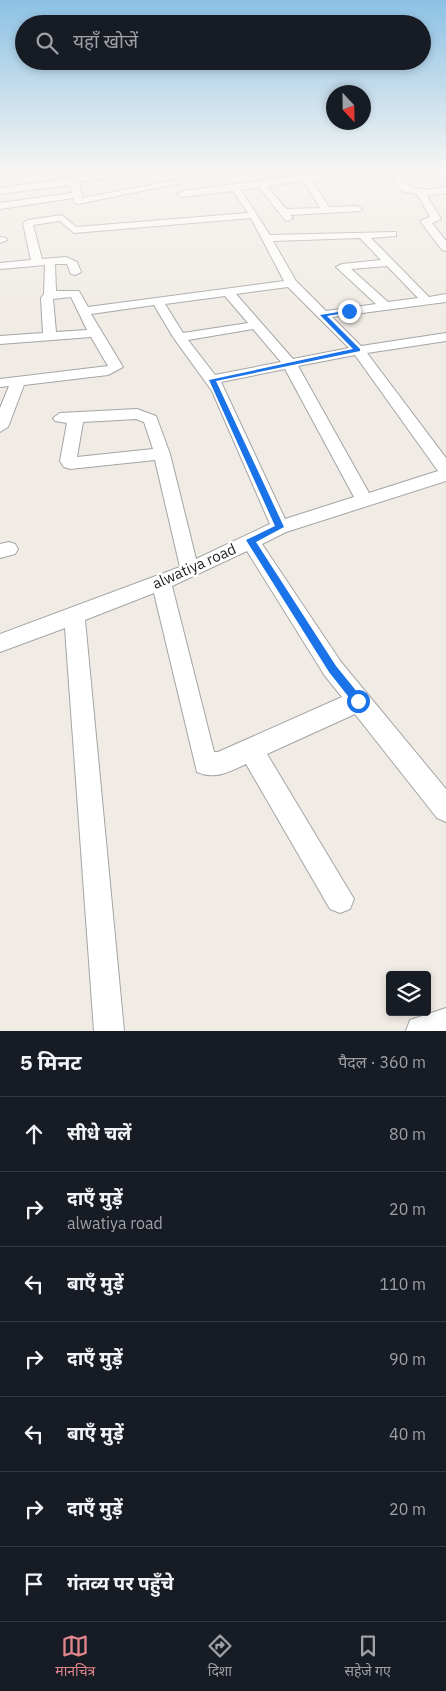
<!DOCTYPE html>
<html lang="hi">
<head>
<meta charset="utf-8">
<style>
	:root { --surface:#171b24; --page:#242831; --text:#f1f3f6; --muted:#9ea1a6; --line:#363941; --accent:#e1868d }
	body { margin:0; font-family:"IBM Plex Sans","Noto Sans Devanagari",sans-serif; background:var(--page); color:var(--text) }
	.controls { position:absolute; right:15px; bottom:15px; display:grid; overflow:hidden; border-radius:5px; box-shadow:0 2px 8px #0003 }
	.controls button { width:45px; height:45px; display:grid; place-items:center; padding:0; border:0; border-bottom:1px solid var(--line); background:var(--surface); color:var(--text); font:25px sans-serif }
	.compass { position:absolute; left:326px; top:85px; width:45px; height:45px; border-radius:50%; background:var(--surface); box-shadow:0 2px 8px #0003; rotate:158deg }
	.stop { position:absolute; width:15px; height:15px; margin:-11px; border:4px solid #1a73e8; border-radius:50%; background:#fff }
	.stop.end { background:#1a73e8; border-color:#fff; box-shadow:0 1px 5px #0008 }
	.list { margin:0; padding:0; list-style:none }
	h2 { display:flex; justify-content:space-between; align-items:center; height:65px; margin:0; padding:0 20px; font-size:21px }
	h2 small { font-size:16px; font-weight:400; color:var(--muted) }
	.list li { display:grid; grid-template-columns:32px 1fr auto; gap:15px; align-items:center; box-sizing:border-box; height:75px; padding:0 20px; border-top:1px solid var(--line) }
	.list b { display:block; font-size:19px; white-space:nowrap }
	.list p { margin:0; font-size:16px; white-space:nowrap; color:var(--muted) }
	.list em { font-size:16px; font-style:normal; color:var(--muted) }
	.icon { flex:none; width:28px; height:28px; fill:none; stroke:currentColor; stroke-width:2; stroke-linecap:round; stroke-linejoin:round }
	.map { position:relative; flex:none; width:446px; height:1031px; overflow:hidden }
	.search { position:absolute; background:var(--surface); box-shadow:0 2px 8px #0003; left:15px; right:15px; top:15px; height:55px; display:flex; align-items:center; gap:12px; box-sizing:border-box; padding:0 18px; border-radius:28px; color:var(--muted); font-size:19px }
	.sheet { height:590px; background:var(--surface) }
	nav { display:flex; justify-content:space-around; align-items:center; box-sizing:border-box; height:70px; border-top:1px solid var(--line); background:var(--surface); font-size:14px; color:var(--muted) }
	nav a { display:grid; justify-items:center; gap:2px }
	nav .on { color:var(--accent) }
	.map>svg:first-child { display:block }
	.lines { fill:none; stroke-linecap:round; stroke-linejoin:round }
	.minor-casing { stroke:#a5a5a5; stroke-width:2 }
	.minor { fill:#fff; fill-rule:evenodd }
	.route { fill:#1a73e8 }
	.labels { text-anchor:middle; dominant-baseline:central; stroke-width:5; stroke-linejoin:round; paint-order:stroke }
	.street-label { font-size:15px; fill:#1e1e1e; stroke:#fff }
</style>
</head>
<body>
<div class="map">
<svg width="446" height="1031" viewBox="0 0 446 1031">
	<rect width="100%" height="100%" fill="#f0ebe4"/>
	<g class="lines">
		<!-- minor casing -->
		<g class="minor-casing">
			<path id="minor" d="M 114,172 L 125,174 L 121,177 L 79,181 L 82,198 L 177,180 L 181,183 L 78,204 L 75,203 L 73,198 L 0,209 L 0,203 L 72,193 L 70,185 L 0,194 L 0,188 Z
				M 330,172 L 354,172 L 312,180 L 329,207 L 357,206 L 362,209 L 360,211 L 290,215 L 293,218 L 288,221 L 285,220 L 259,187 L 241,190 L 270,235 L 396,232 L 396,236 L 371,238 L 429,297 L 446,294 L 446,302 L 332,317 L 361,346 L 446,333 L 446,341 L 367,353 L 446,458 L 446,481 L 286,532 L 262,544 L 341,662 L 446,789 L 446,822 L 437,818 L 355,714 L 267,754 L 354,899 L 350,909 L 340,913 L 330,909 L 246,764 C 229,772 215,780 197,772 L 154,593 L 85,620 L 124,1031 L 94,1031 L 65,628 L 0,652 L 0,634 L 180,567 L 155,460 L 70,469 L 64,467 L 60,461 L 67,423 L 55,421 L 53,418 L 60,413 L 137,409 L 156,416 L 170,454 L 196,559 L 270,524 L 212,391 L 173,337 L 154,305 L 91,314 L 123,367 L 108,375 L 24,385 L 8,427 L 0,432 L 0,408 L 9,386 L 0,387 L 0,379 L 108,366 L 91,337 L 0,344 L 0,336 L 43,333 L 41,298 L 44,294 L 45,265 L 0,269 L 0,263 L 31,260 L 23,223 L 28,220 L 62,215 L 76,227 L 248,213 L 233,191 L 182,197 L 177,194 L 182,191 ZM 304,181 L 320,208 L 286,209 L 267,186 ZM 251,218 L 284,281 L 88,307 L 79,291 L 56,291 L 55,264 L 67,264 L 71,274 L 75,275 L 81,272 L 77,262 L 66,257 L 42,259 L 33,225 L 60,221 L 74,233 ZM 360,238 L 381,260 L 342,264 L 336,267 L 376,304 L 326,311 L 296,281 L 273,241 ZM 387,266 L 418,298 L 388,302 L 351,269 ZM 288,287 L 349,348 L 293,359 L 236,294 ZM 225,296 L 248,323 L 183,333 L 165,304 ZM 71,297 L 87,330 L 56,332 L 53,299 ZM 253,329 L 281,362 L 215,375 L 188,340 ZM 355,355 L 438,471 L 369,493 L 298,366 ZM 285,369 L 354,497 L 285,519 L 221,382 ZM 136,419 L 144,422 L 153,449 L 77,457 L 83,422 ZM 247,551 L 325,676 L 342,697 L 218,752 L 214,752 L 172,586 Z
				M 388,172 L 397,172 C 413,193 421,191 446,187 L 446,193 L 427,196 L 441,219 L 432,223 L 446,241 L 446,251 L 442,250 L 420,221 L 430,217 L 417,194 L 402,191 Z
				M 0,237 L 6,238 L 7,240 L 0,243 Z
				M 9,542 L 15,544 L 18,549 L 15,554 L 0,558 L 0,544 Z
				M 446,1008 L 446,1031 L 406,1031 L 410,1020 Z"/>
		</g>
		<!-- minor -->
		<use href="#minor" class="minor"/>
	</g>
	<!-- sky -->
	<linearGradient id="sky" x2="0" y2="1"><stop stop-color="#8cc1e4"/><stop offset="0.54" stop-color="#f8f6f3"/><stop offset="1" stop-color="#f8f6f3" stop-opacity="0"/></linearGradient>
	<rect width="446" height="317" fill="url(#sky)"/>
	<!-- route -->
	<path class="route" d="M 351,310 L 351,312 L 327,316 L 360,349 L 360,351 L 216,381 L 284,527 L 256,542 L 336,666 L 362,698 L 362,705 L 358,706 L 355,705 L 329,672 L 246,540 L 275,526 L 209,380 L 353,349 L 320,315 Z"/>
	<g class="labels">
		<!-- street labels -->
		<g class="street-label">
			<text transform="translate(194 566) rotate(-24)">alwatiya road</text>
		</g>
	</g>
</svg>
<div class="controls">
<button><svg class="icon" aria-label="layers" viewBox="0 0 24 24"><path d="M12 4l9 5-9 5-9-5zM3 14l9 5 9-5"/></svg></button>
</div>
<svg class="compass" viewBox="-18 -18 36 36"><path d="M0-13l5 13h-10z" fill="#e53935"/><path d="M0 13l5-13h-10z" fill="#9ea1a6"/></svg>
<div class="stop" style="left:358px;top:701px"></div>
<div class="stop end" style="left:349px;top:311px"></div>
<div class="search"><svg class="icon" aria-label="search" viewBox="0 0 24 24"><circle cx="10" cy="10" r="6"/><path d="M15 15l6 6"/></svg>यहाँ खोजें</div>
</div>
<section class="sheet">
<h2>5 मिनट<small>पैदल · 360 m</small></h2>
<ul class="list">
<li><svg class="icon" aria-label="ahead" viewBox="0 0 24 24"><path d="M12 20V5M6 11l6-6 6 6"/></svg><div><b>सीधे चलें</b></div><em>80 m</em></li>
<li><svg class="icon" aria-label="right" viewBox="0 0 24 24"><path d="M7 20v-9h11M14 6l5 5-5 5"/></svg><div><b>दाएँ मुड़ें</b><p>alwatiya road</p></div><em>20 m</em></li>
<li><svg class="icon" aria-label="left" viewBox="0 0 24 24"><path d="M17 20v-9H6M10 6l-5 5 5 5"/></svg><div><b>बाएँ मुड़ें</b></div><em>110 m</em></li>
<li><svg class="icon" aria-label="right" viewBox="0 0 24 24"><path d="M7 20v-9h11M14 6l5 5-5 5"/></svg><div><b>दाएँ मुड़ें</b></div><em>90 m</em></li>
<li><svg class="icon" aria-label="left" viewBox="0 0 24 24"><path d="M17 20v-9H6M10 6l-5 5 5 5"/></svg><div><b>बाएँ मुड़ें</b></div><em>40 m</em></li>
<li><svg class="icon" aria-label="right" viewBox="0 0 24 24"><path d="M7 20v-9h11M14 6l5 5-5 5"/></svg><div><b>दाएँ मुड़ें</b></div><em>20 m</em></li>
<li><svg class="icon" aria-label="arrive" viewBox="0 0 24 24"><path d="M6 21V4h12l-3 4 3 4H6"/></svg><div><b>गंतव्य पर पहुँचे</b></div></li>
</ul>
</section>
<nav>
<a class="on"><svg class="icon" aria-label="map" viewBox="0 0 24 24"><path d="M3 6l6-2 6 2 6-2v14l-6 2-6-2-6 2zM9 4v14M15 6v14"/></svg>मानचित्र</a>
<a><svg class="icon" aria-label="directions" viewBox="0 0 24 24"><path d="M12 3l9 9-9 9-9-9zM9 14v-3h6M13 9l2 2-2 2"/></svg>दिशा</a>
<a><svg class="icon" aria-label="saved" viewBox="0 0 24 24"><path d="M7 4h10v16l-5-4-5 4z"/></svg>सहेजे गए</a>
</nav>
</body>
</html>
